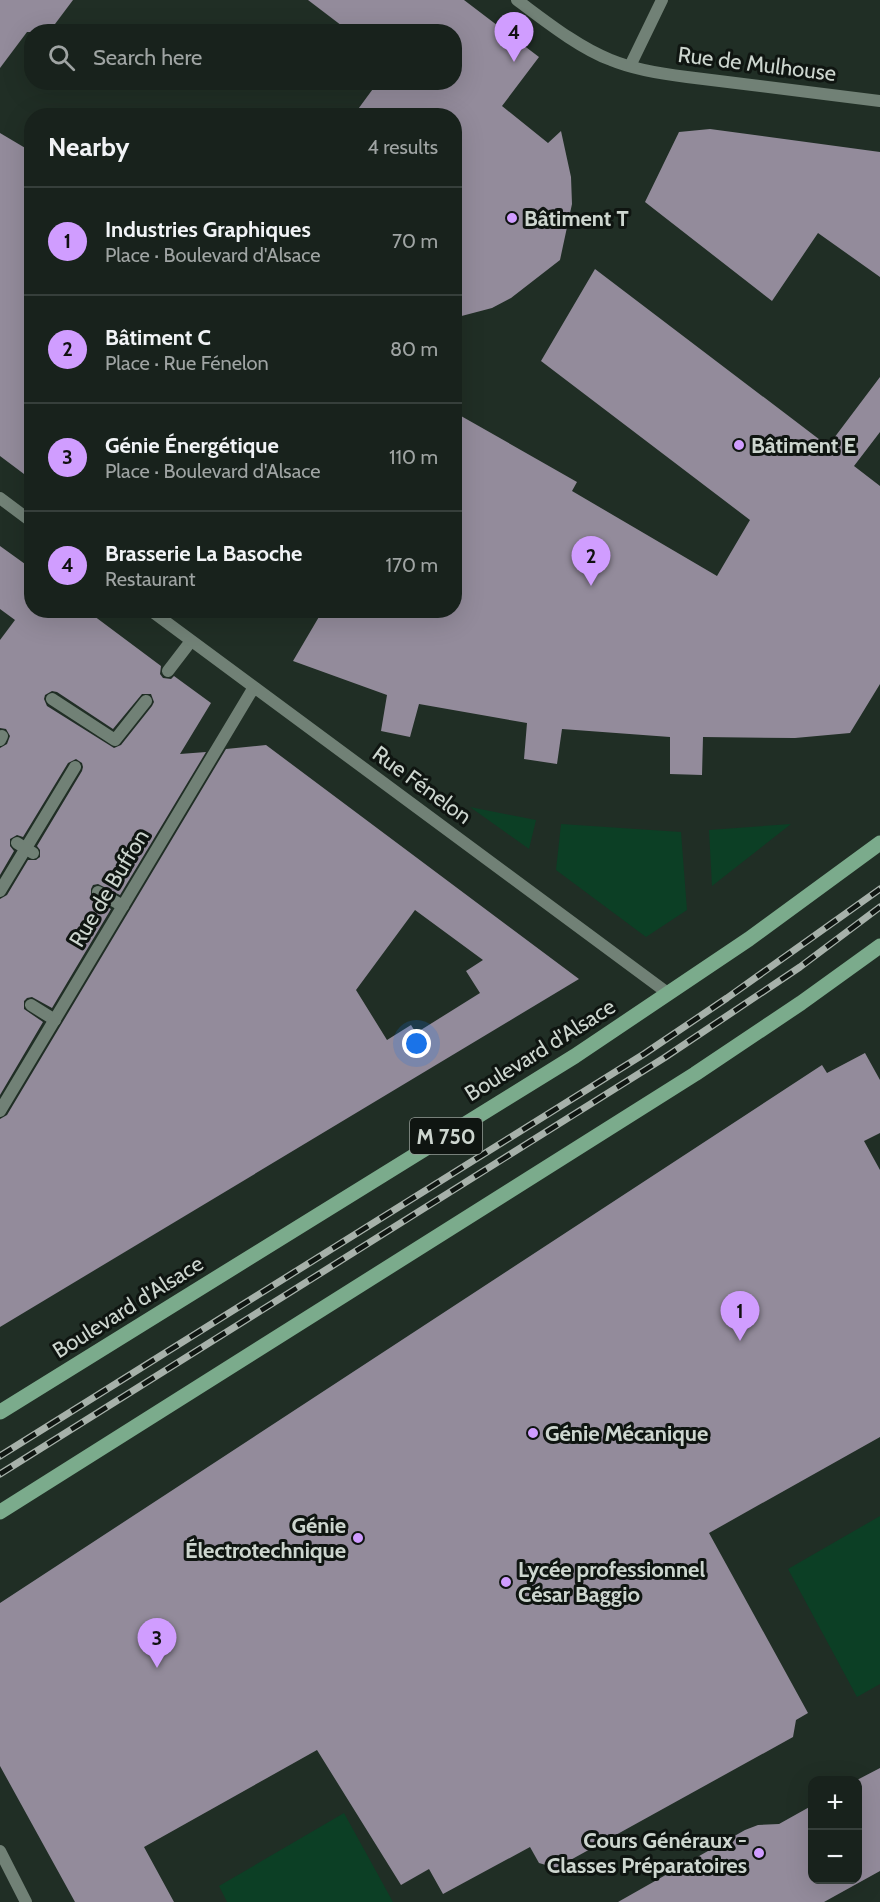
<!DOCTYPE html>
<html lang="en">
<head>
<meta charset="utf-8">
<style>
	:root { --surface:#18221c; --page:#252f29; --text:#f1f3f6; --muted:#9fa4a3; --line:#363f3b; --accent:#d09dff }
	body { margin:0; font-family:Cabin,sans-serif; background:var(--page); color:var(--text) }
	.controls { position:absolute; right:18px; bottom:18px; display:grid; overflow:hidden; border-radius:12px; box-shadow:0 6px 24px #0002 }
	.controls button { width:54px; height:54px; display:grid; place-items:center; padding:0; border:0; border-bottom:2px solid var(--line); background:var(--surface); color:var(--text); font:30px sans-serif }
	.you { position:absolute; left:417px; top:1044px; width:21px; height:21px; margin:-15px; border:4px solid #fff; border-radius:50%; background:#1a73e8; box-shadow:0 0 0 9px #1a73e833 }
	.badge { display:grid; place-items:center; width:39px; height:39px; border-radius:50%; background:var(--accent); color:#111; font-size:20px; font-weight:700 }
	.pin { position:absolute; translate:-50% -50px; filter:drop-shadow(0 2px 3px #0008) }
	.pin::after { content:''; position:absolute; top:32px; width:21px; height:18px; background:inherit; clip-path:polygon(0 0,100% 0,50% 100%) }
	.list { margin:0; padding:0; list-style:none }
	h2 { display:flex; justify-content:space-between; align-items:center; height:78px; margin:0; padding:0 24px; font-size:26px }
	h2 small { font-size:20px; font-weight:400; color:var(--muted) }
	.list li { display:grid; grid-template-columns:39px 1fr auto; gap:18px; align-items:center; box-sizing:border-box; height:108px; padding:0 24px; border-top:2px solid var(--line) }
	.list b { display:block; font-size:22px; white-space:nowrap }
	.list p { margin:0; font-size:20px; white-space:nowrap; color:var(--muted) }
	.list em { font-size:20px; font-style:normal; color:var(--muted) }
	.icon { flex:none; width:33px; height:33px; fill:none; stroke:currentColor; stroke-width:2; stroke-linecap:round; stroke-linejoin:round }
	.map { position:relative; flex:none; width:880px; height:1902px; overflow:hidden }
	.search { position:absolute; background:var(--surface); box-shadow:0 6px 24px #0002; left:24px; top:24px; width:438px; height:66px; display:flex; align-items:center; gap:15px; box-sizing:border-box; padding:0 21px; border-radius:24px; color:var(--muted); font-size:22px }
	.panel { position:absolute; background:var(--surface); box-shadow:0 6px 24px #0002; left:24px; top:108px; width:438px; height:510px; border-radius:24px }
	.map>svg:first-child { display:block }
	.green { fill:#0c3f25 }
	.building { fill:#938b9b; fill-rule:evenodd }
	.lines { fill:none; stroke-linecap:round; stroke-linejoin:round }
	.service { stroke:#718176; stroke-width:12 }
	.minor { stroke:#718176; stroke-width:12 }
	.primary { stroke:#7bab8c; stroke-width:15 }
	.rail-casing { stroke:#a7b1aa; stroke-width:7 }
	.rail { stroke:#0f1511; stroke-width:4.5; stroke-dasharray:14; stroke-linecap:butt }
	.poi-dot { fill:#d09dff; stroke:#0f1511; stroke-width:2 }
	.labels { text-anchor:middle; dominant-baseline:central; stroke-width:6; stroke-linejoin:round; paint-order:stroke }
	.shield { fill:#0f1511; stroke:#949c96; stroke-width:1.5 }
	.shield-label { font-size:21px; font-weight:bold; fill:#cdd6cf }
	.street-label { font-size:22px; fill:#cdd6cf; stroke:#0f1511 }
	.poi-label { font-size:22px; font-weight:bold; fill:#cdd6cf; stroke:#0f1511; text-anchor:start }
</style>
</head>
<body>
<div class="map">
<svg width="880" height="1902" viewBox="0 0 880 1902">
	<rect width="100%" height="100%" fill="#202e25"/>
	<!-- green -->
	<path class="green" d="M 470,807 L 536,820 L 529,849 Z
		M 561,824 L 681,832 L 687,910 L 646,937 L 556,870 Z
		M 791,824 L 712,886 L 709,830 Z
		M 880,1516 L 880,1684 L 857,1697 L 788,1569 Z
		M 344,1813 L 393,1902 L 227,1902 L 219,1886 Z"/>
	<!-- building -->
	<path class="building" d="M 0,0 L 73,0 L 49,32 L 27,32 L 0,68 Z
		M 308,0 L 464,0 L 539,57 L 502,106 L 548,143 L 561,131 L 571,177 L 572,204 L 560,260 L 511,298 L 492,308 L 454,318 L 454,116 L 353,116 L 378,82 L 454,82 L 454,32 L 350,32 Z
		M 710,129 L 880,152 L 880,277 L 818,233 L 772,301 L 645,202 L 679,132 Z
		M 0,133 L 32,152 L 32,480 L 0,456 Z
		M 595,269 L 828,446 L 880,377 L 880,432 L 854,466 L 880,486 L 880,684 L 850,733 L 795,738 L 703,737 L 702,775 L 670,774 L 670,737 L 562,729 L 557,764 L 524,759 L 527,723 L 419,704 L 410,737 L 381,731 L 387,695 L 293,661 L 323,610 L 454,610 L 454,412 L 577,482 L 572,491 L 717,576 L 750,520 L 541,361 Z
		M 0,546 L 32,569 L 32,610 L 86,610 L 161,666 L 160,674 L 163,678 L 171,679 L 174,676 L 211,703 L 180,754 L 206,752 L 120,895 L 98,884 L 93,885 L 91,889 L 91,897 L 111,909 L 52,1008 L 32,997 L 27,998 L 24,1001 L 24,1009 L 43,1022 L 0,1095 L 0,899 L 7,895 L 28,860 L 36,860 L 40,857 L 40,850 L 37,846 L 82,771 L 83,767 L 82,763 L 76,759 L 68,763 L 23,837 L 17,835 L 10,839 L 10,846 L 14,851 L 0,875 L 0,748 L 7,744 L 10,736 L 6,729 L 0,728 L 0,640 L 15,620 L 0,609 ZM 52,691 L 57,692 L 113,729 L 142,694 L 151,694 L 154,702 L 152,706 L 121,745 L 114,748 L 47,706 L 44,699 L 45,695 Z
		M 266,745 L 579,979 L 0,1327 L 0,1119 L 7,1115 L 226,749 ZM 415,910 L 483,960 L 466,971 L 480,993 L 416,1033 L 411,1025 L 387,1040 L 356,990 Z
		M 865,1053 L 880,1080 L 880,1133 L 864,1141 L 880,1170 L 880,1437 L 709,1533 L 808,1713 L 796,1720 L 793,1737 L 556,1868 L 539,1863 L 530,1847 L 443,1894 L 429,1869 L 401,1885 L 317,1750 L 144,1847 L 174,1902 L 75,1902 L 0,1766 L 0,1603 L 822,1065 L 827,1073 Z
		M 880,1768 L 880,1871 L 824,1902 L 618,1902 L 745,1830 L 758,1825 L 779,1824 L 813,1805 L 813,1880 L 858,1880 L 857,1780 Z"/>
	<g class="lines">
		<!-- service -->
		<path class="service" d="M 168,671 L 191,641
			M 52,699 L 115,740 L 146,701
			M 0,740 L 2,736
			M 17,843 L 33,853
			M 0,891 L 75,767
			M 98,892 L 123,906
			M 31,1005 L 55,1020
			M 0,1851 L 26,1902"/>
		<!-- minor -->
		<path class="minor" d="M 517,0 C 544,20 579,48 611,60 C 635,70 662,74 687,77 L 880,101
			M 630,66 L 662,0
			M 0,498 L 32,522
			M 150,610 L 669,994
			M 0,1111 L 254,687"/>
		<!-- primary -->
		<path class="primary" d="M 0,1412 L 575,1056 L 749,939 L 880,843
			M 0,1512 L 695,1074 L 801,1003 L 880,946"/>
		<!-- rail casing -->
		<g class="rail-casing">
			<path id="rail" d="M 0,1456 L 644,1054 L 727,998 L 880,889
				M 0,1474 L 664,1058 L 800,967 L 880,907"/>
		</g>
		<!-- rail -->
		<use href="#rail" class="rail"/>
	</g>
	<!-- markers -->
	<g class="poi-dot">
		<circle cx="512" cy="218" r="6"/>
		<circle cx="739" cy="445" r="6"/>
		<circle cx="533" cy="1433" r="6"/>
		<circle cx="358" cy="1538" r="6"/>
		<circle cx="506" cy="1582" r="6"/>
		<circle cx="759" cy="1853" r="6"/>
	</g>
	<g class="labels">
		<!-- shield labels -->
		<rect class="shield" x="410" y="1118" width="72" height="36" rx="4.5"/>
		<g class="shield-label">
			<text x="446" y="1136">M 750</text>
		</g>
		<!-- street labels -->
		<g class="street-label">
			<text transform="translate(757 64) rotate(7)">Rue de Mulhouse</text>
			<text transform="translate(422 785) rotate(36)">Rue Fénelon</text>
			<text transform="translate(109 888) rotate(-59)">Rue de Buffon</text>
			<text transform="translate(540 1050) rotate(-32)">Boulevard d'Alsace</text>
			<text transform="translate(128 1307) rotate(-32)">Boulevard d'Alsace</text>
		</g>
		<!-- poi labels -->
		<g class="poi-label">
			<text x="524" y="218">Bâtiment T</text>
			<text x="751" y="445">Bâtiment E</text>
			<text x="545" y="1433">Génie Mécanique</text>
			<text x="346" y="1525" text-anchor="end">Génie<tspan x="346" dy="25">Électrotechnique</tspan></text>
			<text x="518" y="1569">Lycée professionnel<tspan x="518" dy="25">César Baggio</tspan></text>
			<text x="747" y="1840" text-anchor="end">Cours Généraux -<tspan x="747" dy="25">Classes Préparatoires</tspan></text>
		</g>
	</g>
</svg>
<div class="controls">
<button>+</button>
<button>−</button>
</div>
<div class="you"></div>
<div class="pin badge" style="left:740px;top:1341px">1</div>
<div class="pin badge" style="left:591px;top:586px">2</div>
<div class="pin badge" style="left:157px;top:1668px">3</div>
<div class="pin badge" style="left:514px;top:62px">4</div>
<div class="search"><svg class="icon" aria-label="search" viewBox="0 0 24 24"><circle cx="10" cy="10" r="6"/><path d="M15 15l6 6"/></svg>Search here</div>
<section class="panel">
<h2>Nearby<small>4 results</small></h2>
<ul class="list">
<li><span class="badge">1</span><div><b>Industries Graphiques</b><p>Place · Boulevard d'Alsace</p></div><em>70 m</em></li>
<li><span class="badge">2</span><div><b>Bâtiment C</b><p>Place · Rue Fénelon</p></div><em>80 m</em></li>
<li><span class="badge">3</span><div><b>Génie Énergétique</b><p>Place · Boulevard d'Alsace</p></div><em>110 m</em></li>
<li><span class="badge">4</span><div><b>Brasserie La Basoche</b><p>Restaurant</p></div><em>170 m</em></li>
</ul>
</section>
</div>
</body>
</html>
